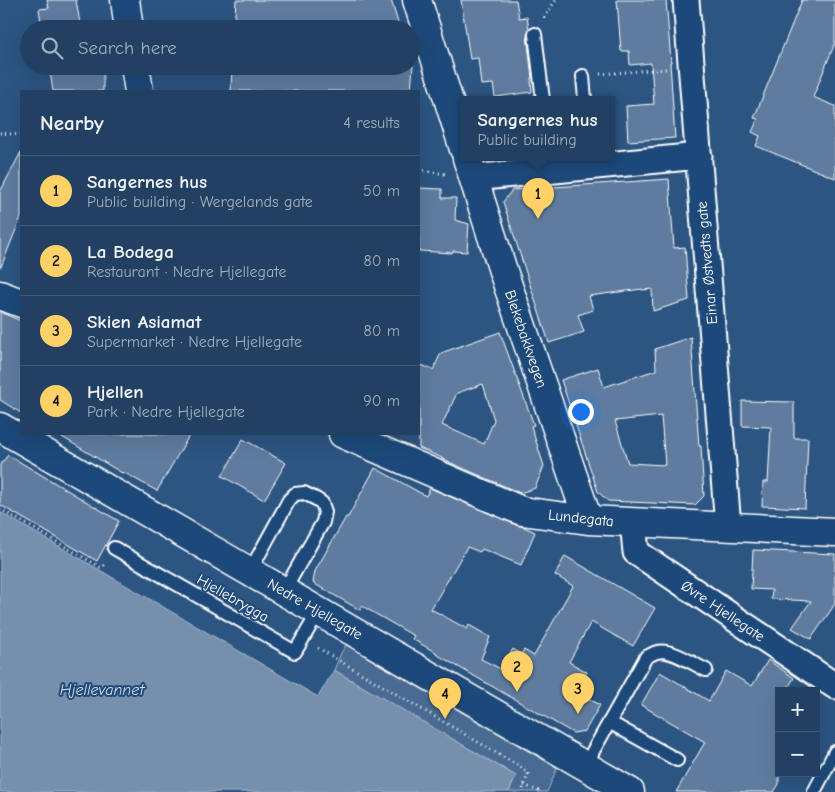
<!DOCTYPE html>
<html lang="en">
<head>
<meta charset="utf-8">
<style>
	:root { --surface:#214062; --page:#2d4b6b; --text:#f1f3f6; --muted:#a2afbe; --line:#3e5977; --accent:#ffd166 }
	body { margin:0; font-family:"Comic Neue",sans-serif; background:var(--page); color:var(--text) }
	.controls { position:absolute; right:15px; bottom:15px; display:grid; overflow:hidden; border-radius:0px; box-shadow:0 5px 20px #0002 }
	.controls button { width:45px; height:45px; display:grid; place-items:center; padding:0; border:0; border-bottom:1px solid var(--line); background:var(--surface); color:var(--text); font:25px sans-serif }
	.you { position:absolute; left:580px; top:411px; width:18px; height:18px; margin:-12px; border:4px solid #fff; border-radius:50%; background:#1a73e8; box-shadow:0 0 0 8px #1a73e833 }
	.badge { display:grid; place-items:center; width:32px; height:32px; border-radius:50%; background:var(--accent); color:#111; font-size:16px; font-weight:700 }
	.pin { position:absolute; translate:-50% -41px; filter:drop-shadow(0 1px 2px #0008) }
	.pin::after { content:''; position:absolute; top:26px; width:18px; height:15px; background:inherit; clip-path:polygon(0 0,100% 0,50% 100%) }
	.popup { position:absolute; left:460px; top:96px; width:155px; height:65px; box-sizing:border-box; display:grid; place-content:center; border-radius:0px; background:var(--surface); filter:drop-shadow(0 1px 4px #0005); font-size:16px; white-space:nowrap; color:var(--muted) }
	.popup b { font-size:19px; color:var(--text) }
	.popup::after { content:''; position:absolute; left:50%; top:100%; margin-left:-10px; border:10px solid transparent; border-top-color:var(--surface) }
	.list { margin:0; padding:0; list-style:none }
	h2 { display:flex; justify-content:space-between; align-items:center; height:65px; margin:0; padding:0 20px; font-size:21px }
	h2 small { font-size:16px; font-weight:400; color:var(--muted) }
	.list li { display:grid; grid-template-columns:32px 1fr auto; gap:15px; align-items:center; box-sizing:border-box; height:70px; padding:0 20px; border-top:1px solid var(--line) }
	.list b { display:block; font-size:19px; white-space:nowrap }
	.list p { margin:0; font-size:16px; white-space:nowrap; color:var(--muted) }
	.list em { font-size:16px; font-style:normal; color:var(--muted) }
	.icon { flex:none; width:28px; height:28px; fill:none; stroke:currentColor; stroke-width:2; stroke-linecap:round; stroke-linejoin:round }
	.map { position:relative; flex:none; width:835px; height:792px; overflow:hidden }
	.search { position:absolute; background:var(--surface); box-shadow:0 5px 20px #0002; left:20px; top:20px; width:400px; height:55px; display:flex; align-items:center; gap:12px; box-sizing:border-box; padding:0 18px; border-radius:28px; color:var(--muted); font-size:19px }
	.panel { position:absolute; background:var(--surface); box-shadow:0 5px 20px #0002; left:20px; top:90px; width:400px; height:345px; border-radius:0px }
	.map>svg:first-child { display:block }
	.green { fill:#486b92; stroke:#a4b5c8 }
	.water { fill:#748fad; stroke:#acbcce }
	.building { fill:#5e7c9f; stroke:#fff; fill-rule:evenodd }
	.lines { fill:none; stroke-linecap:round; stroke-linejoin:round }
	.service-casing { stroke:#fff; stroke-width:16 }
	.minor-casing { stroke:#fff; stroke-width:29 }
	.tertiary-casing { stroke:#fff; stroke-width:31 }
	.path { stroke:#fff; stroke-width:3; stroke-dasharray:1 4; stroke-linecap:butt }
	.service { stroke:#1f4a7a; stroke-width:12 }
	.minor { stroke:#1f4a7a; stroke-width:25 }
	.tertiary { stroke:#1f4a7a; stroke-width:28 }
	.labels { text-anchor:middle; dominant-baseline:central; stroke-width:4; stroke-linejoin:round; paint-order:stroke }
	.street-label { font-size:15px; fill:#fff; stroke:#1f4a7a }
	.water-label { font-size:16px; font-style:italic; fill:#d5dde6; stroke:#1f4a7a }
</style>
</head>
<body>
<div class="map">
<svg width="835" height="792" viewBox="0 0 835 792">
	<rect width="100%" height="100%" fill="#2c5582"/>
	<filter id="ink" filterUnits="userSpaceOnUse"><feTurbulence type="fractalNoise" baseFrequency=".02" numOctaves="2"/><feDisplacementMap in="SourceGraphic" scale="10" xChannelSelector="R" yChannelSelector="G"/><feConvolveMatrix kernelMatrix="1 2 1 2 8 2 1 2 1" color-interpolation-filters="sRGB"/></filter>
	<g filter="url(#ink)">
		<!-- green -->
		<path class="green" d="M 346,645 L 557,768 L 547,792 L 509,792 L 516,776 L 334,670 L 341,653 Z"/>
		<!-- water -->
		<path class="water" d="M 0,512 L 318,697 L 334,670 L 516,776 L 509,792 L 0,792 Z"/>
		<!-- building -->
		<path class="building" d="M 47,0 L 76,0 L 81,29 L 42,29 L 39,9 L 49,8 Z
			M 236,0 L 391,0 L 400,29 L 234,29 Z
			M 461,0 L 516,0 L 519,18 L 527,17 L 529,29 L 527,35 L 532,78 L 531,78 L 532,92 L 495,97 L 493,84 L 481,85 L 478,58 L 470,59 Z
			M 617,0 L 666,0 L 671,62 L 670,62 L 675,138 L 628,141 L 626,106 L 654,104 L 651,63 L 630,65 L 629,51 L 621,51 Z
			M 802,0 L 835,0 L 835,43 L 813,97 L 835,106 L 835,178 L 756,146 L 760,136 L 752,132 L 758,119 L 754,118 Z
			M 411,61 L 413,65 L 411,91 L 231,91 L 232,66 L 411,66 Z
			M 49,66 L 103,66 L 103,91 L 53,91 Z
			M 21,152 L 21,217 L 1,267 L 0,267 L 0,192 Z
			M 669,179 L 674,248 L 685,247 L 689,300 L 653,311 L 652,289 L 642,290 L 642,289 L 589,296 L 593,310 L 578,315 L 584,332 L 549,343 L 503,202 L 512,190 Z
			M 419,188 L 442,189 L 442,198 L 456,198 L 455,220 L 469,224 L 467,252 L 453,251 L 452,253 L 419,251 Z
			M 0,312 L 21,321 L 21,413 L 0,400 Z
			M 500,332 L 534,425 L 531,426 L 544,466 L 535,488 L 520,493 L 442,459 L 442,458 L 419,448 L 419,364 L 433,370 L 441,353 ZM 483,384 L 494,420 L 484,444 L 442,425 L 457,393 Z
			M 691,337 L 699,446 L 701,446 L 704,496 L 695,505 L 608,501 L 598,492 L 561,380 L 598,368 L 604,387 L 656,370 L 655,349 ZM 661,416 L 665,465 L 628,463 L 615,421 Z
			M 742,401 L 794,402 L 794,438 L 808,438 L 805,508 L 762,506 L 763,482 L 768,482 L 771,427 L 742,426 Z
			M 57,434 L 190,434 L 157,491 L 123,472 L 122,473 Z
			M 243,439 L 286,463 L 264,500 L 222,476 Z
			M 8,455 L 119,521 L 97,561 L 0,505 L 0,465 Z
			M 375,468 L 426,496 L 430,488 L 516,525 L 524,527 L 535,532 L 521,565 L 482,549 L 480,552 L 467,547 L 431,609 L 467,629 L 469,625 L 490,637 L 481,659 L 501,669 L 513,649 L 521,654 L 524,650 L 534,656 L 573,586 L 555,575 L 565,556 L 655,608 L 633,646 L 591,622 L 569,662 L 587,672 L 581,683 L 588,687 L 583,695 L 600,705 L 585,731 L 573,733 L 436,654 L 437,653 L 412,639 L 414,636 L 362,606 L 360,610 L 313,583 L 315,571 L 346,517 L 348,517 Z
			M 753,550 L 835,554 L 835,604 L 811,639 L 792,628 L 811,601 L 771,599 L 772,590 L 751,589 Z
			M 768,660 L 794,678 L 786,691 L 779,691 L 779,784 L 774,792 L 676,792 L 705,742 L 641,705 L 660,672 L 709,701 L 726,671 L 752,686 Z"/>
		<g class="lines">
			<!-- service casing -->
			<g class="service-casing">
				<path id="service" d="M 535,34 L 543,100
					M 583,76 L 585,100
					M 114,548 L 295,652 L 319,611
					M 250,571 L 289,500 L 295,494 L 304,493 L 316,499 L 322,503 L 325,512 L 323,522 L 284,591
					M 609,722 L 677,760
					M 586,767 L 593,751 L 646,657 C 649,656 653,653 657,652 C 671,648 693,664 706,670
					M 814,792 L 835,752"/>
			</g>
			<!-- minor casing -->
			<g class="minor-casing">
				<path id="minor" d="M 686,0 L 728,527
					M 473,178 L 699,156
					M 633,522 L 636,552 L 835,686"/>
			</g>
			<!-- tertiary casing -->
			<g class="tertiary-casing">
				<path id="tertiary" d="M 125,0 L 129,29
					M 417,0 L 464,149
					M 135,66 L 139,91
					M 467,158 L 504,274 L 588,520
					M 0,295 L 21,303
					M 0,427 L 630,792
					M 343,434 L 522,511 L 588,520 L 835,532"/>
			</g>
			<!-- path -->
			<path class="path" d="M 544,18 L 556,0
				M 600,74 L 666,69
				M 0,133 L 21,135
				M 419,170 L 445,174
				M 0,509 L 100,567 L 103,567 L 105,564
				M 318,648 L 522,768 L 528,774 L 522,792
				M 524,785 L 541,792"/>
			<!-- service -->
			<use href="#service" class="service"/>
			<!-- minor -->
			<use href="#minor" class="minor"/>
			<!-- tertiary -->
			<use href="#tertiary" class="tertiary"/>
		</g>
	</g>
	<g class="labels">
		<!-- street labels -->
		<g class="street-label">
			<text transform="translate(707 263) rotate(-95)">Einar Østvedts gate</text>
			<text transform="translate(526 339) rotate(71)">Blekebakkvegen</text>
			<text transform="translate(581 518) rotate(6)">Lundegata</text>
			<text transform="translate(233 598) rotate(30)">Hjellebrygga</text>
			<text transform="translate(315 609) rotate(30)">Nedre Hjellegate</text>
			<text transform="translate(723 611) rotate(34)">Øvre Hjellegate</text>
		</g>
		<!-- water labels -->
		<g class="water-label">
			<text x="102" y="690">Hjellevannet</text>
		</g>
	</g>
</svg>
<div class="controls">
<button>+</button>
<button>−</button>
</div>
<div class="you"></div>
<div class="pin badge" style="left:538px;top:219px">1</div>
<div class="popup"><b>Sangernes hus</b>Public building</div>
<div class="pin badge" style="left:517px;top:692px">2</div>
<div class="pin badge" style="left:578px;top:714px">3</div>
<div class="pin badge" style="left:445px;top:719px">4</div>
<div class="search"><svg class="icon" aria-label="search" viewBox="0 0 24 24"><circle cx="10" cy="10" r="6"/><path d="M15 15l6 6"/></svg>Search here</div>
<section class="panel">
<h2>Nearby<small>4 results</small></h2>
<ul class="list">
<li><span class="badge">1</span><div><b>Sangernes hus</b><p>Public building · Wergelands gate</p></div><em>50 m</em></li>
<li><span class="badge">2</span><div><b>La Bodega</b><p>Restaurant · Nedre Hjellegate</p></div><em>80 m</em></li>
<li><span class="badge">3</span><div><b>Skien Asiamat</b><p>Supermarket · Nedre Hjellegate</p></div><em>80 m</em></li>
<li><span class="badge">4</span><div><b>Hjellen</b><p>Park · Nedre Hjellegate</p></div><em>90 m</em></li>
</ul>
</section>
</div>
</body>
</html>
